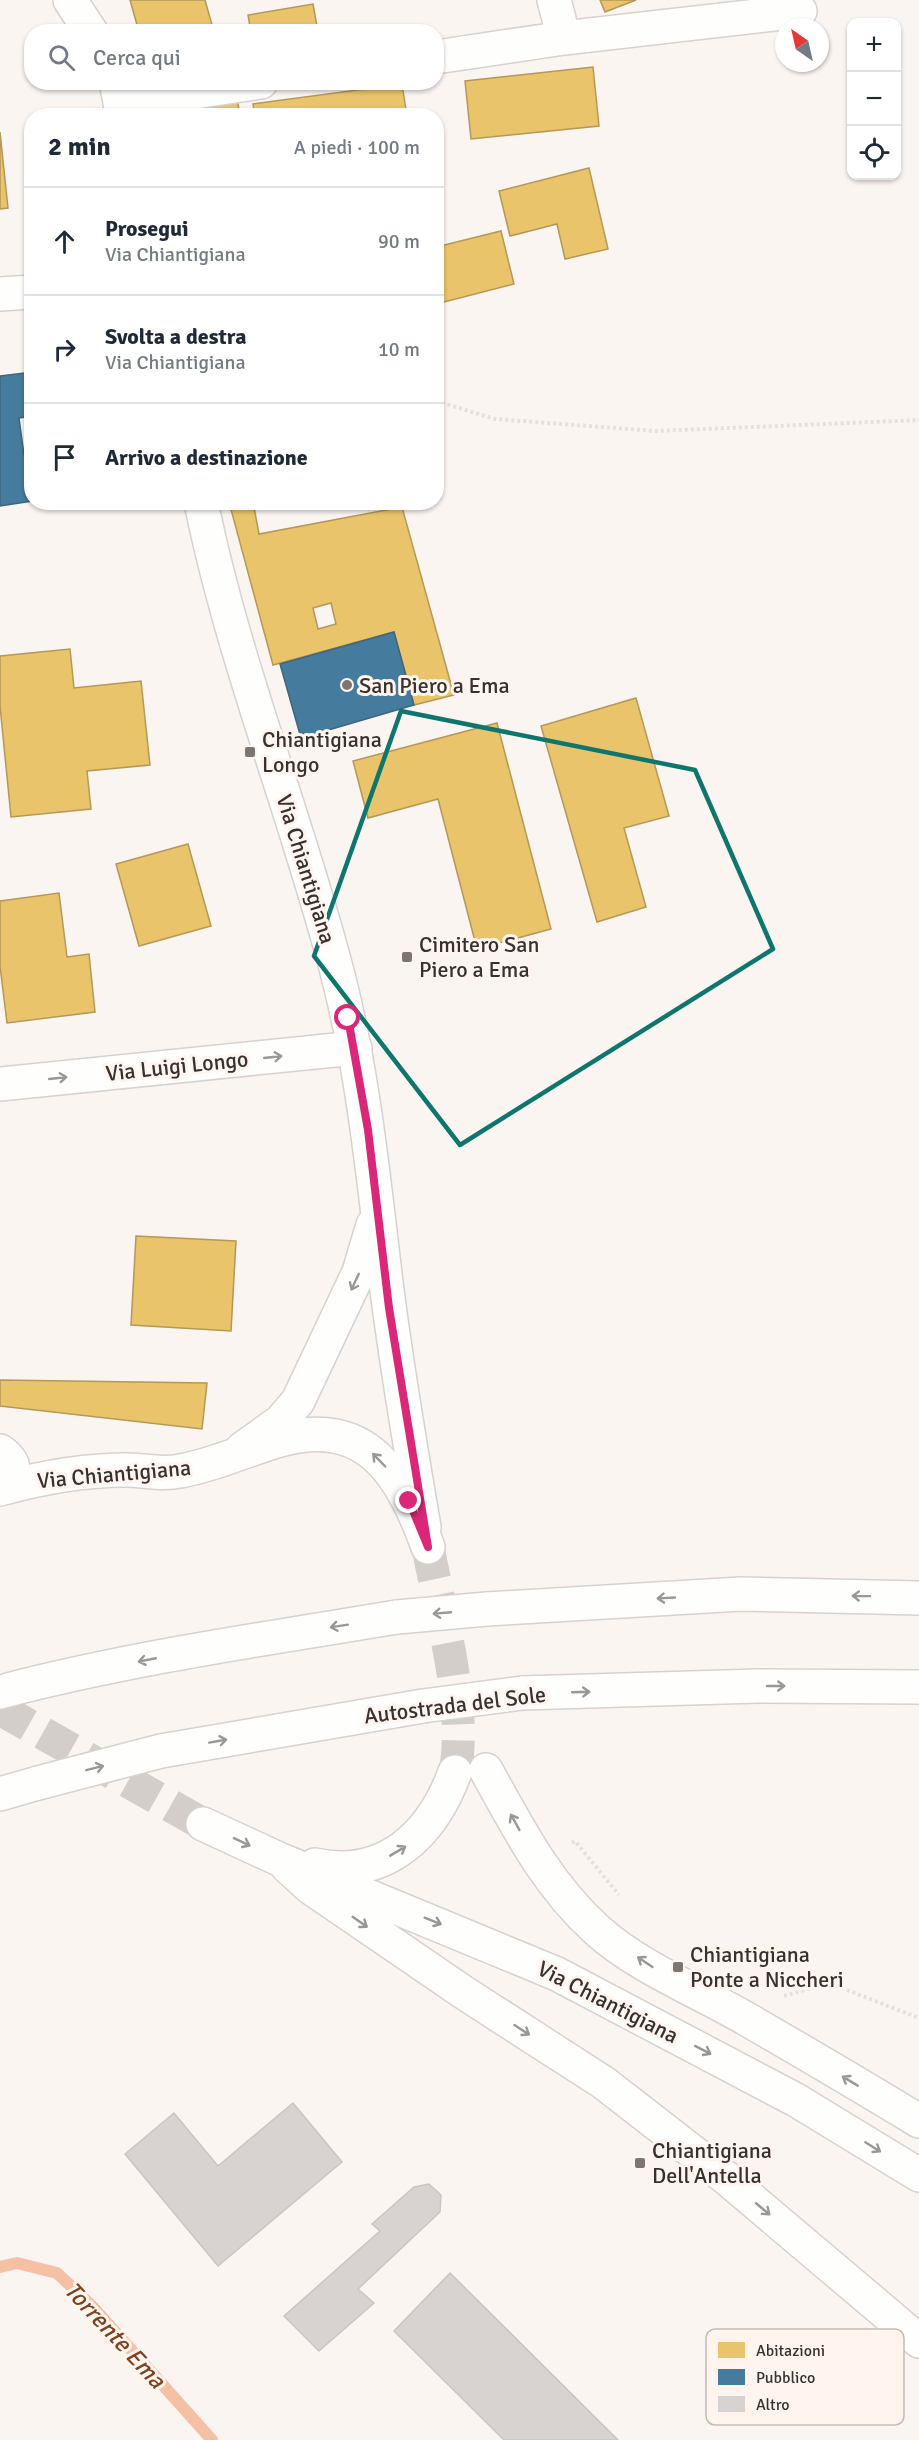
<!DOCTYPE html>
<html lang="it">
<head>
<meta charset="utf-8">
<style>
	:root { --surface:#fff; --page:#f2f2f3; --text:#1f2937; --muted:#747a83; --line:#e0e1e3 }
	body { margin:0; font-family:Signika,sans-serif; background:var(--page); color:var(--text) }
	.controls { position:absolute; right:18px; top:18px; display:grid; overflow:hidden; border-radius:12px; box-shadow:0 2px 4px #0004 }
	.controls button { width:54px; height:54px; display:grid; place-items:center; padding:0; border:0; border-bottom:2px solid var(--line); background:var(--surface); color:var(--text); font:30px sans-serif }
	.compass { position:absolute; left:775px; top:18px; width:54px; height:54px; border-radius:50%; background:var(--surface); box-shadow:0 2px 4px #0004; rotate:326deg }
	.stop { position:absolute; width:18px; height:18px; margin:-14px; border:4px solid #db2777; border-radius:50%; background:#fff }
	.stop.end { background:#db2777; border-color:#fff; box-shadow:0 2px 6px #0008 }
	.list { margin:0; padding:0; list-style:none }
	h2 { display:flex; justify-content:space-between; align-items:center; height:78px; margin:0; padding:0 24px; font-size:26px }
	h2 small { font-size:20px; font-weight:400; color:var(--muted) }
	.list li { display:grid; grid-template-columns:39px 1fr auto; gap:18px; align-items:center; box-sizing:border-box; height:108px; padding:0 24px; border-top:2px solid var(--line) }
	.list b { display:block; font-size:22px; white-space:nowrap }
	.list p { margin:0; font-size:20px; white-space:nowrap; color:var(--muted) }
	.list em { font-size:20px; font-style:normal; color:var(--muted) }
	.icon { flex:none; width:33px; height:33px; fill:none; stroke:currentColor; stroke-width:2; stroke-linecap:round; stroke-linejoin:round }
	.map { position:relative; flex:none; width:919px; height:2440px; overflow:hidden }
	.search { position:absolute; background:var(--surface); box-shadow:0 2px 4px #0004; left:24px; top:24px; width:420px; height:66px; display:flex; align-items:center; gap:15px; box-sizing:border-box; padding:0 21px; border-radius:24px; color:var(--muted); font-size:22px }
	.panel { position:absolute; background:var(--surface); box-shadow:0 2px 4px #0004; left:24px; top:108px; width:420px; height:402px; border-radius:24px }
	.map>svg:first-child { display:block }
	.homes { fill:#e9c46a; stroke:#b49858; stroke-width:1.5; fill-rule:evenodd }
	.public { fill:#457b9d; stroke:#41657c; stroke-width:1.5 }
	.lines { fill:none; stroke-linecap:round; stroke-linejoin:round }
	.stream { stroke:#f6c0a4; stroke-width:12 }
	.building { fill:#d8d2d0; stroke:#cac5c3; stroke-width:1.5 }
	.primary-tunnel { stroke:#d4cecb; stroke-width:33; stroke-dasharray:33 16; stroke-linecap:butt }
	.minor-casing { stroke:#d7d1cf; stroke-width:36 }
	.tertiary-casing { stroke:#d7d1cf; stroke-width:36 }
	.primary-casing { stroke:#d7d1cf; stroke-width:36 }
	.motorway-casing { stroke:#d7d1cf; stroke-width:36 }
	.path { stroke:#e3e1e0; stroke-width:4; stroke-dasharray:3 3; stroke-linecap:butt }
	.minor { stroke:#fefefd; stroke-width:33 }
	.tertiary { stroke:#fefefd; stroke-width:33 }
	.primary { stroke:#fefefd; stroke-width:33 }
	.motorway { stroke:#fefefd; stroke-width:33 }
	.motorway-bridge-casing { stroke:#d7d1cf; stroke-width:36; stroke-linecap:butt }
	.motorway-bridge { stroke:#fefefd; stroke-width:33 }
	.oneway { stroke:#9a9896 }
	.route { stroke:#db2777; stroke-width:8 }
	.marked { fill:none; stroke:#0f766e; stroke-width:4.5; stroke-linejoin:round }
	.poi-dot { fill:#7c7673; stroke:#fff4ee; stroke-width:2 }
	.labels { text-anchor:middle; dominant-baseline:central; stroke-width:6; stroke-linejoin:round; paint-order:stroke }
	.poi-label { font-size:22px; fill:#37312f; stroke:#fff4ee; text-anchor:start }
	.street-label { font-size:22px; fill:#37312f; stroke:#fff4ee }
	.water-label { font-size:24px; font-style:italic; fill:#7d431f; stroke:#fff4ee }
	.key { fill:#fff4ee; stroke:#c3bab5; stroke-width:1.5 }
	.key-label { font-size:16px; fill:#37312f }
</style>
</head>
<body>
<div class="map">
<svg width="919" height="2440" viewBox="0 0 919 2440">
	<rect width="100%" height="100%" fill="#fbf5f2"/>
	<!-- homes -->
	<path class="homes" d="M 130,0 L 205,0 L 214,32 L 139,32 Z
		M 600,0 L 636,0 L 605,12 Z
		M 313,4 L 318,32 L 251,32 L 248,15 Z
		M 593,67 L 599,126 L 471,139 L 465,81 Z
		M 402,84 L 407,116 L 255,116 L 253,104 Z
		M 236,92 L 240,116 L 167,116 L 165,106 Z
		M 0,132 L 8,208 L 0,209 Z
		M 589,168 L 608,249 L 565,259 L 557,224 L 510,236 L 499,191 Z
		M 501,231 L 514,284 L 436,304 L 436,247 Z
		M 229,502 L 253,502 L 259,534 L 402,507 L 454,695 L 414,705 L 394,632 L 273,665 ZM 331,603 L 336,624 L 318,629 L 313,608 Z
		M 70,649 L 74,688 L 141,681 L 150,765 L 87,771 L 91,809 L 11,817 L 0,706 L 0,656 Z
		M 636,698 L 669,816 L 624,828 L 646,907 L 597,922 L 541,726 Z
		M 497,723 L 551,929 L 477,949 L 438,799 L 368,818 L 353,761 Z
		M 188,844 L 211,926 L 139,946 L 116,864 Z
		M 59,893 L 67,957 L 89,954 L 95,1012 L 7,1023 L 0,966 L 0,901 Z
		M 136,1236 L 236,1241 L 231,1331 L 131,1325 Z
		M 0,1380 L 207,1383 L 202,1429 L 0,1406 Z"/>
	<!-- public -->
	<path class="public" d="M 32,372 L 32,416 L 19,418 L 24,455 L 32,454 L 32,501 L 0,506 L 0,376 Z
		M 394,632 L 414,705 L 301,738 L 280,664 Z"/>
	<g class="lines">
		<!-- stream -->
		<path class="stream" d="M 0,2267 L 17,2263 L 57,2273 L 93,2307 L 212,2440"/>
	</g>
	<!-- building -->
	<path class="building" d="M 293,2103 L 342,2162 L 218,2266 L 125,2154 L 174,2113 L 218,2166 Z
		M 429,2184 L 441,2195 L 440,2212 L 358,2289 L 374,2303 L 319,2351 L 284,2316 L 380,2231 L 372,2224 L 414,2187 Z
		M 450,2273 L 618,2440 L 504,2440 L 394,2331 Z"/>
	<g class="lines">
		<!-- primary-tunnel -->
		<path class="primary-tunnel" d="M 428,1547 C 440,1613 468,1707 455,1772
			M 0,1709 L 203,1824"/>
		<!-- minor casing -->
		<g class="minor-casing">
			<path id="minor" d="M 554,0 L 564,38
				M 436,57 L 564,38 L 800,11
				M 120,103 L 261,82
				M 0,294 L 32,292
				M 0,1084 L 355,1048
				M 0,1451 C 15,1461 17,1473 7,1487
				M 287,1866 L 311,1888 L 463,1992 L 604,2083 L 725,2177 L 919,2341"/>
		</g>
		<!-- tertiary casing -->
		<g class="tertiary-casing">
			<path id="tertiary" d="M 70,0 L 91,32
				M 116,82 L 123,116
				M 201,502 C 233,660 294,809 335,964 C 363,1068 373,1175 386,1282 C 396,1364 410,1445 424,1527
				M 242,1449 L 281,1421 L 298,1401 L 359,1272 L 373,1225"/>
		</g>
		<!-- primary casing -->
		<g class="primary-casing">
			<path id="primary" d="M 0,1489 C 40,1478 84,1470 126,1470 C 144,1470 162,1475 180,1471 C 216,1465 249,1448 284,1439 C 368,1417 403,1477 428,1547
				M 486,1770 C 518,1828 547,1885 597,1930 C 639,1968 701,1992 750,2021 C 807,2054 863,2087 919,2121
				M 203,1824 L 281,1860 L 557,1974 L 796,2100 L 919,2175
				M 315,1865 C 385,1880 432,1835 455,1772"/>
		</g>
		<!-- motorway casing -->
		<g class="motorway-casing">
			<path id="motorway" d="M 487,1609 L 741,1594 L 919,1598
				M 0,1692 C 130,1658 264,1639 397,1617
				M 522,1693 L 758,1686 L 919,1687
				M 161,1751 L 423,1706
				M 0,1794 L 38,1783"/>
		</g>
		<!-- path -->
		<path class="path" d="M 436,401 L 495,419 L 655,431 L 919,420
			M 572,1843 L 575,1841 L 619,1895
			M 784,1996 L 829,1983 L 919,2018"/>
		<!-- minor -->
		<use href="#minor" class="minor"/>
		<!-- tertiary -->
		<use href="#tertiary" class="tertiary"/>
		<!-- primary -->
		<use href="#primary" class="primary"/>
		<!-- motorway -->
		<use href="#motorway" class="motorway"/>
		<!-- motorway-bridge casing -->
		<g class="motorway-bridge-casing">
			<path id="motorway-bridge" d="M 397,1617 L 487,1609
				M 423,1706 L 522,1693
				M 38,1783 L 161,1751"/>
		</g>
		<!-- motorway-bridge -->
		<use href="#motorway-bridge" class="motorway-bridge"/>
	</g>
	<!-- one-way arrows -->
	<defs><path id="oneway-shaft" d="M-6 0H5M1.5-3L5.5 0L1.5 3" fill="none" stroke-width="1.6" stroke-linecap="round" stroke-linejoin="round" transform="scale(1.5)"/></defs>
	<g class="oneway">
		<use href="#oneway-shaft" transform="translate(273 1057) rotate(-6)"/>
		<use href="#oneway-shaft" transform="translate(58 1078) rotate(-6)"/>
		<use href="#oneway-shaft" transform="translate(355 1282) rotate(115)"/>
		<use href="#oneway-shaft" transform="translate(379 1460) rotate(-134)"/>
		<use href="#oneway-shaft" transform="translate(861 1596) rotate(-179)"/>
		<use href="#oneway-shaft" transform="translate(666 1598) rotate(177)"/>
		<use href="#oneway-shaft" transform="translate(442 1613) rotate(175)"/>
		<use href="#oneway-shaft" transform="translate(339 1626) rotate(171)"/>
		<use href="#oneway-shaft" transform="translate(147 1660) rotate(169)"/>
		<use href="#oneway-shaft" transform="translate(776 1686)"/>
		<use href="#oneway-shaft" transform="translate(581 1692) rotate(-2)"/>
		<use href="#oneway-shaft" transform="translate(218 1741) rotate(-10)"/>
		<use href="#oneway-shaft" transform="translate(95 1768) rotate(-14)"/>
		<use href="#oneway-shaft" transform="translate(515 1822) rotate(-119)"/>
		<use href="#oneway-shaft" transform="translate(242 1842) rotate(25)"/>
		<use href="#oneway-shaft" transform="translate(398 1851) rotate(-31)"/>
		<use href="#oneway-shaft" transform="translate(433 1921) rotate(22)"/>
		<use href="#oneway-shaft" transform="translate(360 1922) rotate(35)"/>
		<use href="#oneway-shaft" transform="translate(645 1962) rotate(-146)"/>
		<use href="#oneway-shaft" transform="translate(522 2030) rotate(33)"/>
		<use href="#oneway-shaft" transform="translate(703 2050) rotate(27)"/>
		<use href="#oneway-shaft" transform="translate(850 2081) rotate(-149)"/>
		<use href="#oneway-shaft" transform="translate(873 2147) rotate(32)"/>
		<use href="#oneway-shaft" transform="translate(763 2209) rotate(40)"/>
	</g>
	<g class="lines">
		<!-- route -->
		<path class="route" d="M 348,1018 L 368,1130 L 389,1308 L 428,1547 L 409,1501"/>
	</g>
	<!-- marked area -->
	<path class="marked" d="M 401,711 L 695,770 L 773,949 L 460,1145 L 314,956 Z"/>
	<!-- markers -->
	<g class="poi-dot">
		<circle cx="347" cy="685" r="6"/>
		<rect x="244" y="746" width="12" height="12" rx="3"/>
		<rect x="401" y="951" width="12" height="12" rx="3"/>
		<rect x="672" y="1961" width="12" height="12" rx="3"/>
		<rect x="634" y="2157" width="12" height="12" rx="3"/>
	</g>
	<g class="labels">
		<!-- poi labels -->
		<g class="poi-label">
			<text x="359" y="685">San Piero a Ema</text>
			<text x="262" y="739">Chiantigiana<tspan x="262" dy="25">Longo</tspan></text>
			<text x="419" y="944">Cimitero San<tspan x="419" dy="25">Piero a Ema</tspan></text>
			<text x="690" y="1954">Chiantigiana<tspan x="690" dy="25">Ponte a Niccheri</tspan></text>
			<text x="652" y="2150">Chiantigiana<tspan x="652" dy="25">Dell'Antella</tspan></text>
		</g>
		<!-- street labels -->
		<g class="street-label">
			<text transform="translate(306 869) rotate(73)">Via Chiantigiana</text>
			<text transform="translate(177 1066) rotate(-6)">Via Luigi Longo</text>
			<text transform="translate(114 1474) rotate(-5)">Via Chiantigiana</text>
			<text transform="translate(455 1705) rotate(-7)">Autostrada del Sole</text>
			<text transform="translate(608 2002) rotate(27)">Via Chiantigiana</text>
		</g>
		<!-- water labels -->
		<g class="water-label">
			<text transform="translate(115 2335) rotate(47)">Torrente Ema</text>
		</g>
	</g>
	<!-- legend -->
	<rect x="706" y="2329" width="198" height="96" rx="9" class="key"/>
	<rect x="718" y="2342" width="27" height="16" fill="#e9c46a"/>
	<rect x="718" y="2369" width="27" height="16" fill="#457b9d"/>
	<rect x="718" y="2396" width="27" height="16" fill="#d8d2d0"/>
	<g class="key-label">
		<text x="756" y="2356">Abitazioni</text>
		<text x="756" y="2383">Pubblico</text>
		<text x="756" y="2410">Altro</text>
	</g>
</svg>
<div class="controls">
<button>+</button>
<button>−</button>
<button><svg class="icon" aria-label="locate" viewBox="0 0 24 24"><circle cx="12" cy="12" r="6"/><path d="M12 2v4M12 18v4M2 12h4M18 12h4"/></svg></button>
</div>
<svg class="compass" viewBox="-18 -18 36 36"><path d="M0-13l5 13h-10z" fill="#e53935"/><path d="M0 13l5-13h-10z" fill="#747a83"/></svg>
<div class="stop" style="left:348px;top:1018px"></div>
<div class="stop end" style="left:409px;top:1501px"></div>
<div class="search"><svg class="icon" aria-label="search" viewBox="0 0 24 24"><circle cx="10" cy="10" r="6"/><path d="M15 15l6 6"/></svg>Cerca qui</div>
<section class="panel">
<h2>2 min<small>A piedi · 100 m</small></h2>
<ul class="list">
<li><svg class="icon" aria-label="ahead" viewBox="0 0 24 24"><path d="M12 20V5M6 11l6-6 6 6"/></svg><div><b>Prosegui</b><p>Via Chiantigiana</p></div><em>90 m</em></li>
<li><svg class="icon" aria-label="right" viewBox="0 0 24 24"><path d="M7 20v-9h11M14 6l5 5-5 5"/></svg><div><b>Svolta a destra</b><p>Via Chiantigiana</p></div><em>10 m</em></li>
<li><svg class="icon" aria-label="arrive" viewBox="0 0 24 24"><path d="M6 21V4h12l-3 4 3 4H6"/></svg><div><b>Arrivo a destinazione</b></div></li>
</ul>
</section>
</div>
</body>
</html>
